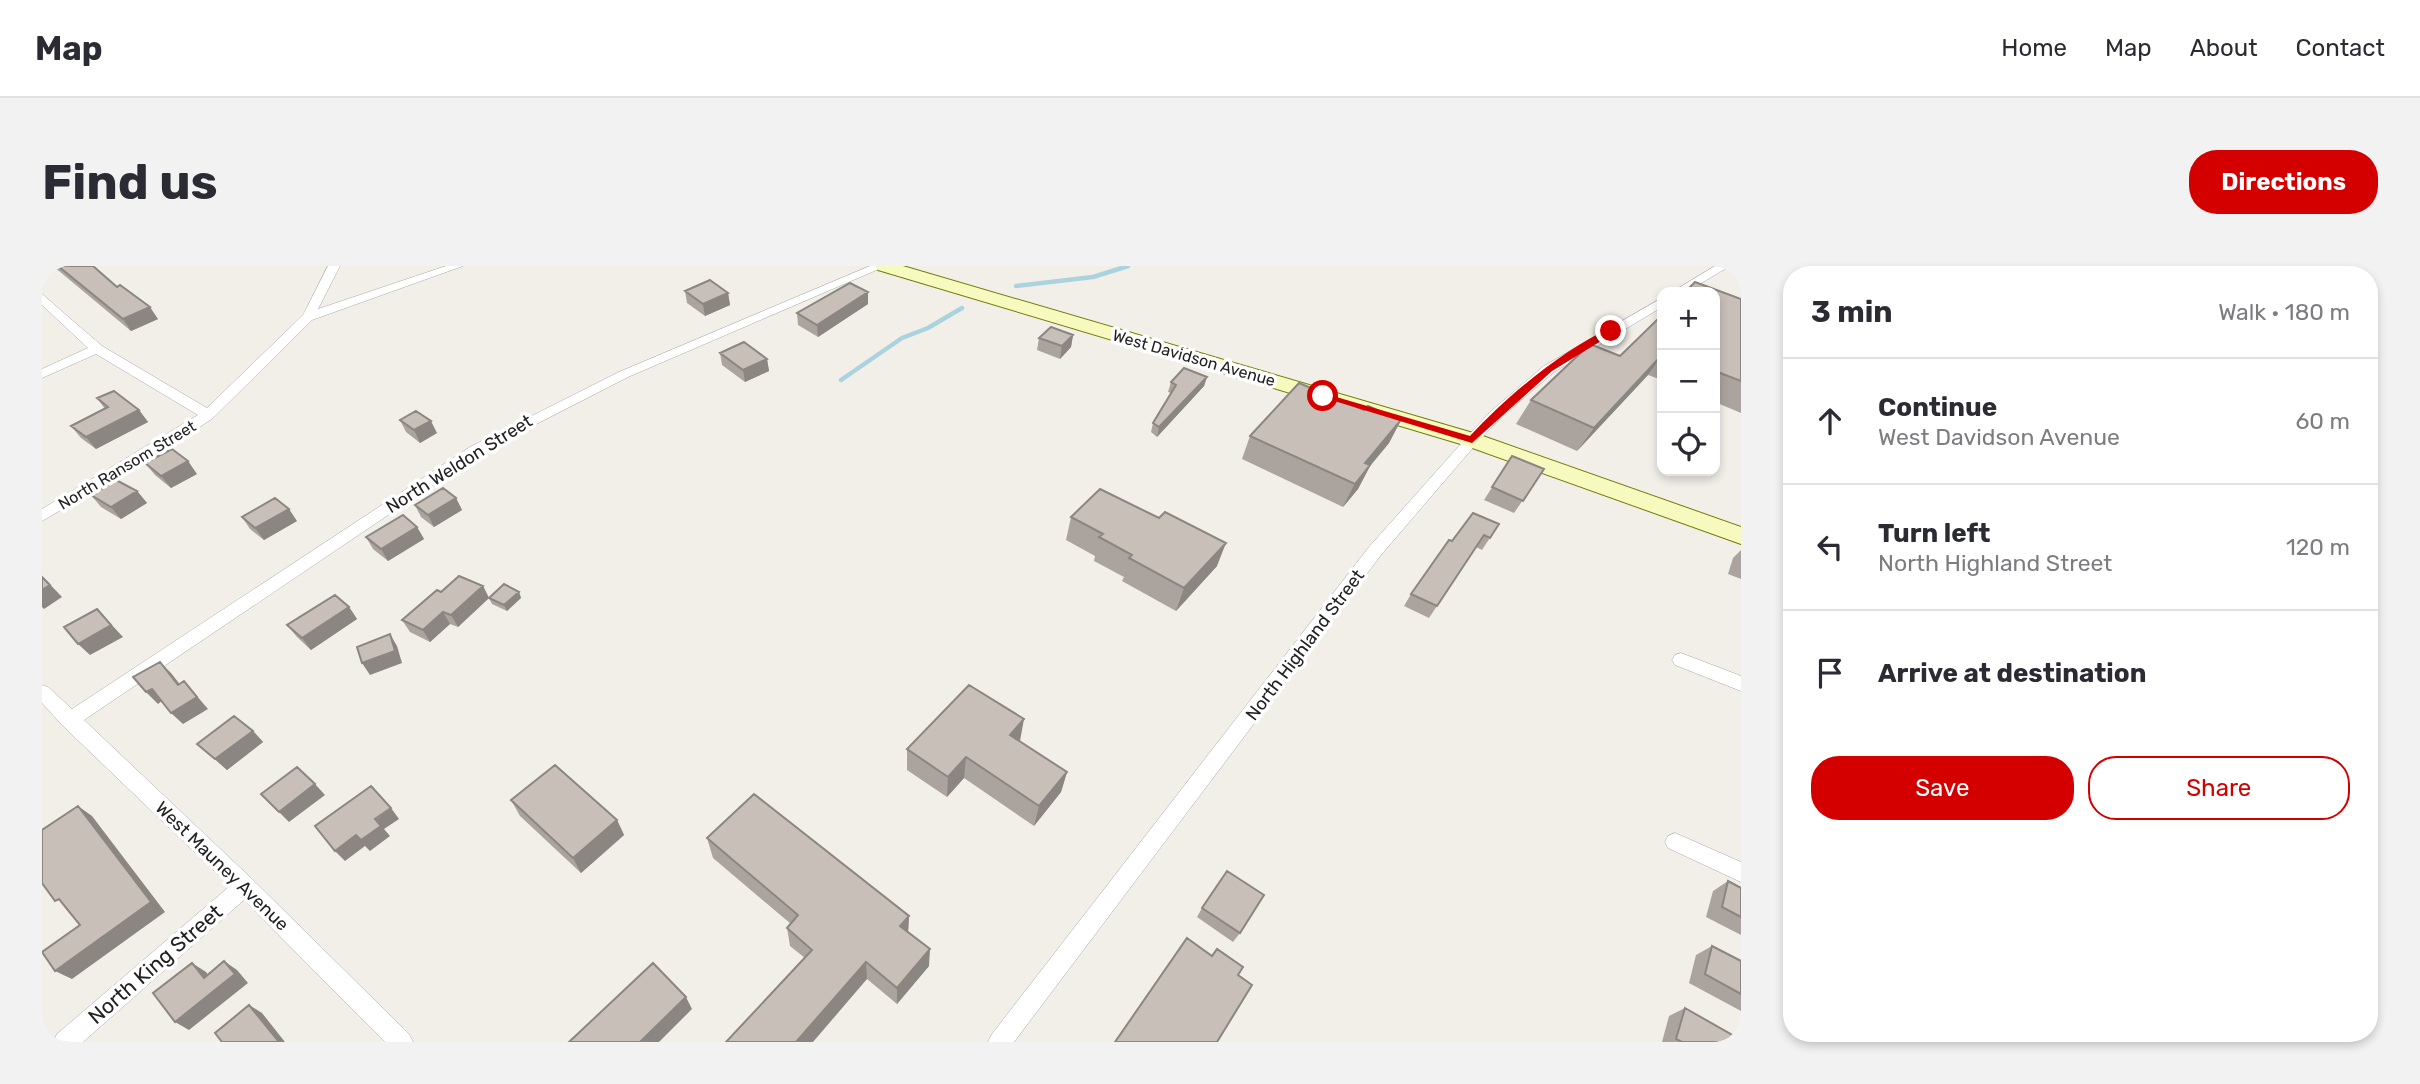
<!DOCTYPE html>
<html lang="en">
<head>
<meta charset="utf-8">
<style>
	:root { --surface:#fff; --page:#f2f2f3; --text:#2b2b33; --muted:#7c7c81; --line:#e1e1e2; --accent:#d40000 }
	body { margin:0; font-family:Rubik,sans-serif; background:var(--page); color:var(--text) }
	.controls { position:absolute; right:21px; top:21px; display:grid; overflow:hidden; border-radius:14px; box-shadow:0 4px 10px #0003 }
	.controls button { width:63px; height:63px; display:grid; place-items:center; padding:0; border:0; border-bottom:2px solid var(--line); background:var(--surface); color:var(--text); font:35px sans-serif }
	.stop { position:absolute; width:21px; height:21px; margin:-16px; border:5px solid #d40000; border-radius:50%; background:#fff }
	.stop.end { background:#d40000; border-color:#fff; box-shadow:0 2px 7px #0008 }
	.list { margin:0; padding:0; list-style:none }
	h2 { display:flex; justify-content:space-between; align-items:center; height:91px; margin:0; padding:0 28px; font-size:30px }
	h2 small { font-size:23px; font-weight:400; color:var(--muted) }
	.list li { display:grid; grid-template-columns:46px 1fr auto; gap:21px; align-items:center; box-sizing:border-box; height:126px; padding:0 28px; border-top:2px solid var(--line) }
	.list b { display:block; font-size:26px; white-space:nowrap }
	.list p { margin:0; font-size:23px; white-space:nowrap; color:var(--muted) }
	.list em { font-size:23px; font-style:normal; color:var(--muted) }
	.actions { display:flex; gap:14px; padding:21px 28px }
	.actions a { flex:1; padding:16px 0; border:2px solid var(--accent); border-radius:28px; text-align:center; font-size:24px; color:var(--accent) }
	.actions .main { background:var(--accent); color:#fff }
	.icon { flex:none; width:38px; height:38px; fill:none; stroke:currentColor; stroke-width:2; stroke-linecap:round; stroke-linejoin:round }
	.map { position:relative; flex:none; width:1699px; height:776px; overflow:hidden; border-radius:28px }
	header { display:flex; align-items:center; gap:42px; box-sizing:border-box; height:98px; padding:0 35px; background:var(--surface); border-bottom:2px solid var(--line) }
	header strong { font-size:33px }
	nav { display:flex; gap:38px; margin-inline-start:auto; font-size:24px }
	.intro { display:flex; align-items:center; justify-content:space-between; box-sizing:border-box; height:168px; padding:0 42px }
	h1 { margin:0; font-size:49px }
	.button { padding:18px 32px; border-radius:28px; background:var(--accent); color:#fff; font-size:24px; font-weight:700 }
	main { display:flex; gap:42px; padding:0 42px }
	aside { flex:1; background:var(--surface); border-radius:28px; box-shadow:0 4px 10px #0003 }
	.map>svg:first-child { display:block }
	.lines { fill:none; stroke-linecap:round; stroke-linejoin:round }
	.stream { stroke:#aad3df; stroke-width:4.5 }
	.street-casing { stroke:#a9a9a9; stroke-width:1 }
	.secondary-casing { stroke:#707d05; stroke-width:2 }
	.street { fill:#fff; fill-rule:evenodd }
	.secondary { fill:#f7fabf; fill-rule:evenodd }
	.wall { fill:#aba49e }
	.shaded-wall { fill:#8b8681 }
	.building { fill:#c7bfb8; stroke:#8b8681; stroke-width:2 }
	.route { fill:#d40000 }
	.labels { text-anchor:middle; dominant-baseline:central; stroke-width:7; stroke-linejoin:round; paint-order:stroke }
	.far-street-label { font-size:16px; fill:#222; stroke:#fff }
	.street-label { font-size:18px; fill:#222; stroke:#fff }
	.near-street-label { font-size:21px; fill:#222; stroke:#fff }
</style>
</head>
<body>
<header>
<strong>Map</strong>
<nav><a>Home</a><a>Map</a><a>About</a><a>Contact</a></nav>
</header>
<div class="intro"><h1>Find us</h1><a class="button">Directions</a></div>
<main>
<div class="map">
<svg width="1699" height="776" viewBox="0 0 1699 776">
	<rect width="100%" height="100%" fill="#f2efe9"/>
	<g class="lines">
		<!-- stream -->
		<path class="stream" d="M 974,20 L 1051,11 L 1086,0
			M 799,114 L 860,72 L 886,62 L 920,42"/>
		<!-- street casing -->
		<g class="street-casing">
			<path id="street" d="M 286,0 L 298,0 L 276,43 L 404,0 L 421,0 L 270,54 L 171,152 L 137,175 L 0,255 L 0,243 L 156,149 L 54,88 L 0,112 L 0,103 L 46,82 L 0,39 L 0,28 L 60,80 L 165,142 L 261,49 Z
				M 828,0 L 844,0 L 586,111 L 438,187 L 42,454 L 210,613 L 367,768 L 371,776 L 343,776 L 202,634 L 41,776 L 11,776 L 15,768 L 188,620 L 20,459 L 0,437 L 0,419 L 6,421 L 30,443 L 428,181 L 577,106 Z
				M 1673,0 L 1688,0 L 1644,26 L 1630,26 Z
				M 1620,32 L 1620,41 L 1512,106 L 1458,152 L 1435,177 L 1339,289 L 972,776 L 946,776 L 950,768 L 1327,281 L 1425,171 L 1448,146 L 1502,100 Z
				M 1639,387 L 1699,410 L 1699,425 L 1633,399 L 1630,394 L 1633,389 Z
				M 1633,567 L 1699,596 L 1699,616 L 1626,582 L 1623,576 L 1626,570 Z"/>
		</g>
		<!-- secondary casing -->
		<g class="secondary-casing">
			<path id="secondary" d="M 833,0 L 861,0 L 1438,169 L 1699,261 L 1699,278 L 1422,179 L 836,4 Z"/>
		</g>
		<!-- street -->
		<use href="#street" class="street"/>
		<!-- secondary -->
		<use href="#secondary" class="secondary"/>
	</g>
	<!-- wall -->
	<path class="wall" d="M 11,0 L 51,0 L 75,21 L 116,53 L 89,65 Z
		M 643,25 L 686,27 L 688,39 L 663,50 L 645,37 Z
		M 826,26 L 826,38 L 776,71 L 756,59 L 755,47 Z
		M 1673,26 L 1699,33 L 1699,147 L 1673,136 Z
		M 1620,49 L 1620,114 L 1606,109 L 1535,185 L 1474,158 L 1489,134 L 1578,90 Z
		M 1031,69 L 1029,81 L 1018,93 L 995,84 L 997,72 Z
		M 678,87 L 725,93 L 727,105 L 703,116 L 680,99 Z
		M 1165,111 L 1162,120 L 1115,171 L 1109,166 L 1111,157 L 1129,127 L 1126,126 L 1129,116 Z
		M 55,132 L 97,144 L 106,156 L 54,183 L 39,172 L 29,160 L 63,143 Z
		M 1322,144 L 1359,154 L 1347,177 L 1328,200 L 1316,223 L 1301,241 L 1200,193 L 1208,170 Z
		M 358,154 L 395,167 L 378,177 L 364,166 Z
		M 1470,190 L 1502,203 L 1472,247 L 1442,234 Z
		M 103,197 L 155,208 L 129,222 L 113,209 Z
		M 95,225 L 105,237 L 79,253 L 59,241 L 49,229 Z
		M 414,232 L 420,244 L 392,261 L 379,251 L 373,239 Z
		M 200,251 L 255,255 L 222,274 L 208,263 Z
		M 1029,251 L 1175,300 L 1134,345 L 1080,315 L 1082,311 L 1052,295 L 1053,290 L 1024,274 Z
		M 1457,258 L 1440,284 L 1434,281 L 1387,352 L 1362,340 L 1369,328 L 1410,275 Z
		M 375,261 L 382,273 L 346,295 L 331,283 L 324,271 Z
		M 1699,284 L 1699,313 L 1686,308 L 1691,292 Z
		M 441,320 L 447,332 L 416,361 L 408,358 L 388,376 L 368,366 L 360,354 L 399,326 Z
		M 477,326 L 479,332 L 465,345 L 450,338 L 447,332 Z
		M 307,341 L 315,353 L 269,384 L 255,371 L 245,359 Z
		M 211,465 L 221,476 L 185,504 L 155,478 Z
		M 978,475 L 1025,506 L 1019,526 L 992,560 L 922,512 L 905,531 L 865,504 L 865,483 Z
		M 469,534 L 575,554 L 582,569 L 539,607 L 478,550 Z
		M 665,572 L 867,650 L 866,666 L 887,700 L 855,738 L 825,713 L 763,692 L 748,680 L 745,662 L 749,658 L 671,592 Z
		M 1686,615 L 1699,622 L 1699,669 L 1664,651 L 1671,625 Z
		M 1160,642 L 1198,667 L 1191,676 L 1155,651 Z
		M 1670,680 L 1699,695 L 1699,745 L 1647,717 L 1654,689 Z
		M 1643,742 L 1699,776 L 1620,776 L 1627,750 Z"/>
	<!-- shaded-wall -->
	<path class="shaded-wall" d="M 826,26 L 826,38 L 776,71 L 775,59 Z
		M 686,27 L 688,39 L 663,50 L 661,38 Z
		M 108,41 L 116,53 L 89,65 L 81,53 Z
		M 1031,69 L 1029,81 L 1018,93 L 1020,80 Z
		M 1620,89 L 1606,109 L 1535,185 L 1552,162 Z
		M 725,93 L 727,105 L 703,116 L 701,104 Z
		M 1165,111 L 1162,120 L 1115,171 L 1117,161 Z
		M 97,144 L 106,156 L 54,183 L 44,171 Z
		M 1359,154 L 1347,177 L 1328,200 L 1316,223 L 1301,241 L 1323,197 Z
		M 389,155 L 395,167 L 378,177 L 372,164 Z
		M 146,195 L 155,208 L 129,222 L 119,210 Z
		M 95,225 L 105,237 L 79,253 L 69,241 Z
		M 414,232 L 420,244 L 392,261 L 386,249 Z
		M 247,243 L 255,255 L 222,274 L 213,262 Z
		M 375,261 L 382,273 L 346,295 L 339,283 Z
		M 1184,277 L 1175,300 L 1134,345 L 1142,322 Z
		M 0,310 L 20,331 L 2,343 L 0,341 Z
		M 441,320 L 447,332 L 416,361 L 409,349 Z
		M 477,326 L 479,332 L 465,345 L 462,339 Z
		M 307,341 L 315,353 L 269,384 L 260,372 Z
		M 55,343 L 81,371 L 48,389 L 36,378 Z
		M 401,346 L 408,358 L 388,376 L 381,364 Z
		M 348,368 L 355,380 L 360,397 L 328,409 L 320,397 Z
		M 118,396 L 129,407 L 147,430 L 136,419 Z
		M 142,415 L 166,443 L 141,458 L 129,447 Z
		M 110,423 L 121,434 L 116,438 L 104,426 Z
		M 982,453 L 978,475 L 968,469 Z
		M 211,465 L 221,476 L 185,504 L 173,493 Z
		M 924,491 L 922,512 L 905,531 L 906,511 Z
		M 1025,506 L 1019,526 L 992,560 L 997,540 Z
		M 273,518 L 283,529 L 247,556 L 237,546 Z
		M 36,540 L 50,550 L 123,646 L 30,713 L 13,705 L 109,636 Z
		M 349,542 L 357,553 L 342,563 L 348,570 L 328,585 L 323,580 L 303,595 L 293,585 Z
		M 575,554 L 582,569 L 539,607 L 531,592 Z
		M 867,650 L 866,668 L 858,660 Z
		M 888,683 L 887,700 L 855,738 L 855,722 Z
		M 182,695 L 195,704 L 206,717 L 147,764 L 133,756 Z
		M 824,696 L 825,713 L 771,776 L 754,776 Z
		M 150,697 L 164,706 L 175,720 L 162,712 Z
		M 644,731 L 650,743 L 617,776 L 598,776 Z
		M 207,739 L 220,747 L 243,776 L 237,776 Z"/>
	<!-- building -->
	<path class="building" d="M 16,0 L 51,0 L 75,21 L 78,19 L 108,41 L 81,53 Z
		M 668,14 L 686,27 L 661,38 L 643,25 Z
		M 1653,16 L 1699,33 L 1699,115 L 1673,105 L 1673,26 L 1643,26 Z
		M 808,17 L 826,26 L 775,59 L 755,47 Z
		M 1620,49 L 1620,89 L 1552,162 L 1489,134 L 1548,78 L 1578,90 Z
		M 1009,61 L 1031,69 L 1020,80 L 997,72 Z
		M 702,76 L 725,93 L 701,104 L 678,87 Z
		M 1142,102 L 1165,111 L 1117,161 L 1111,157 L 1134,119 L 1129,116 Z
		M 1257,117 L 1322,144 L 1326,140 L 1359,154 L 1323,197 L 1328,199 L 1313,218 L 1208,170 Z
		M 72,125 L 97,144 L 44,171 L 29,160 L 66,141 L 55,132 Z
		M 374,145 L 389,155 L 372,164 L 358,154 Z
		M 130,183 L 146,195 L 119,210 L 103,197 Z
		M 1470,190 L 1502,203 L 1481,235 L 1450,221 Z
		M 74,214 L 95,225 L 69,241 L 49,229 Z
		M 401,222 L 414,232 L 386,249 L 373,239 Z
		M 1058,223 L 1117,252 L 1123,246 L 1184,277 L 1142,322 L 1087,292 L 1090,289 L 1057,271 L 1061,268 L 1029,251 Z
		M 233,232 L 247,243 L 213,262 L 200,251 Z
		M 1431,247 L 1457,258 L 1448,272 L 1442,269 L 1395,340 L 1369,328 L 1407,274 L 1410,275 Z
		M 361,249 L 375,261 L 339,283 L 324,271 Z
		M 417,310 L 441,320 L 409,349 L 401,346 L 381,364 L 360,354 L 395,324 L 399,326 Z
		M 0,311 L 8,319 L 0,324 Z
		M 462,318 L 477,326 L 462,339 L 447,332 Z
		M 293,329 L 307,341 L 260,372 L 245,359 Z
		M 55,343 L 69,359 L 36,378 L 22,361 Z
		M 348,368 L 353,385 L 320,397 L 315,381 Z
		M 118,396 L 136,419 L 142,415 L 155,431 L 129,447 L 110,423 L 104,426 L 91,411 Z
		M 927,419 L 982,453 L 968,469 L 1025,506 L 997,540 L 924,491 L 906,511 L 865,483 Z
		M 192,450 L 211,465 L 173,493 L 155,478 Z
		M 513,499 L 575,554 L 531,592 L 469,534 Z
		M 255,501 L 273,518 L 237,546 L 219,528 Z
		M 329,520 L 349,542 L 333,553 L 339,560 L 319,574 L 314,569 L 293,585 L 273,560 Z
		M 712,528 L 867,650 L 858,660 L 888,683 L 855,722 L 824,696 L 754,776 L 684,776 L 770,684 L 745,662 L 756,649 L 665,572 Z
		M 36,540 L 109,636 L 13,705 L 0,686 L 38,659 L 17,633 L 13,635 L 0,617 L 0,564 Z
		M 1185,605 L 1222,629 L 1198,667 L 1160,642 Z
		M 1686,615 L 1699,622 L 1699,651 L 1680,641 Z
		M 1145,672 L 1170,690 L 1175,683 L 1201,701 L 1196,709 L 1210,719 L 1175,776 L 1073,776 Z
		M 1670,680 L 1699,695 L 1699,728 L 1663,708 Z
		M 182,695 L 193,708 L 133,756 L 111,727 L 150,697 L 162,712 Z
		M 611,697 L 644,731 L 598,776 L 527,776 Z
		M 207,739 L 237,776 L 180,776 L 173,767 Z
		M 1643,742 L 1699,774 L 1699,776 L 1640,776 L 1634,773 Z"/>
	<!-- route -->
	<path class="route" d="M 1569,62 L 1572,67 L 1510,105 L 1430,177 L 1276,130 L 1284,128 L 1428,170 C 1463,132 1522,82 1569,62 Z"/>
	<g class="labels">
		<!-- far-street labels -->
		<g class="far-street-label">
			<text transform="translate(1152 92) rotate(16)">West Davidson Avenue</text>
			<text transform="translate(85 199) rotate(-31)">North Ransom Street</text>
		</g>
		<!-- street labels -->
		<g class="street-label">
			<text transform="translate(417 198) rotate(-32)">North Weldon Street</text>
			<text transform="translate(1263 379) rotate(-53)">North Highland Street</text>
			<text transform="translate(180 600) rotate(44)">West Mauney Avenue</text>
		</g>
		<!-- near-street labels -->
		<g class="near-street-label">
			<text transform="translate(113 698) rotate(-41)">North King Street</text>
		</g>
	</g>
</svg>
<div class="controls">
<button>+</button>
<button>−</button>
<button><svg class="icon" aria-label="locate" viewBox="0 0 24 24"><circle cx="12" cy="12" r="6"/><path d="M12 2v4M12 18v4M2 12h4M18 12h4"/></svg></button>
</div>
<div class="stop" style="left:1281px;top:130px"></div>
<div class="stop end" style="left:1569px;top:65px"></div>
</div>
<aside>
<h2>3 min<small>Walk · 180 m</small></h2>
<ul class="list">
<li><svg class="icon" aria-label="ahead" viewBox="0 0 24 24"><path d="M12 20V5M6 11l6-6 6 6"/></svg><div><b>Continue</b><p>West Davidson Avenue</p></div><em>60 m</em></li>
<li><svg class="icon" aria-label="left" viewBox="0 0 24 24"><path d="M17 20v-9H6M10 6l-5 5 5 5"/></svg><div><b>Turn left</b><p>North Highland Street</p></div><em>120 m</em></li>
<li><svg class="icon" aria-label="arrive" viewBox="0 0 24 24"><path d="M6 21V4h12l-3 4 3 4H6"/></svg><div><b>Arrive at destination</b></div></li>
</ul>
<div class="actions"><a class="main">Save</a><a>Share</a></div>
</aside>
</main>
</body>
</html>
